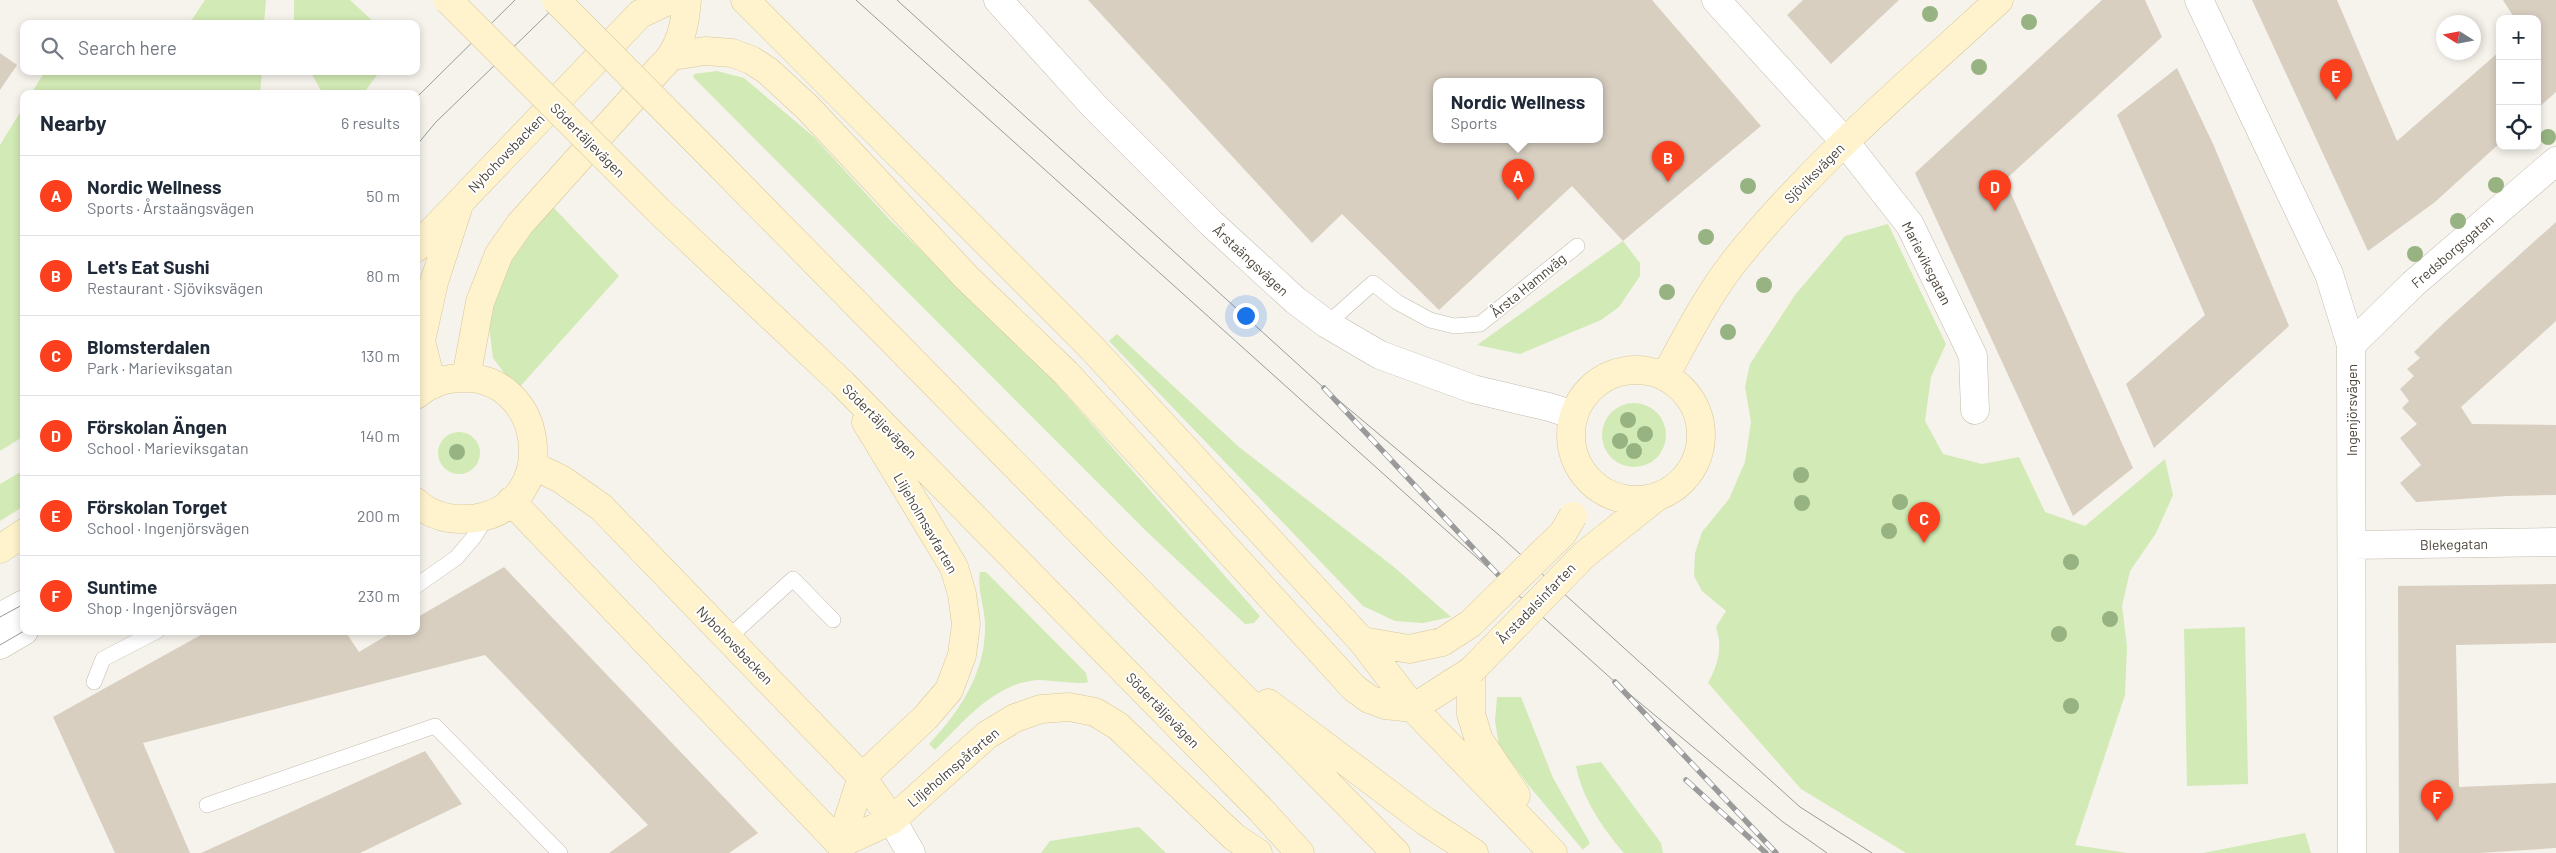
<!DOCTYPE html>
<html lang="en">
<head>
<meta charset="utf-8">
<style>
	:root { --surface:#fff; --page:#f2f2f3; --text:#1f2937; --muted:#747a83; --line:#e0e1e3; --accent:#fc3f1d }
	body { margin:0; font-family:Barlow,sans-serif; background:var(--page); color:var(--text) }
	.controls { position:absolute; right:15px; top:15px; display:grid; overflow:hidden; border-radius:10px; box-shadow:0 2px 8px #0003 }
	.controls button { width:45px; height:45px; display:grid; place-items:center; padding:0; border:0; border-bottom:1px solid var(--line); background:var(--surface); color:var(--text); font:25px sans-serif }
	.compass { position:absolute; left:2436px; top:15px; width:45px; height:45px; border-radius:50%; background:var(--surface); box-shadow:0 2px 8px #0003; rotate:281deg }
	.you { position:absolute; left:1245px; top:315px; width:18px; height:18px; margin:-12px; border:4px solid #fff; border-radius:50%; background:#1a73e8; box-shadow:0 0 0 8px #1a73e833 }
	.badge { display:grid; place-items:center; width:32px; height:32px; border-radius:50%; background:var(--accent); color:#fff; font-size:16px; font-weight:700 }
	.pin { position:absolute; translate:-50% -41px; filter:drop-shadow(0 1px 2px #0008) }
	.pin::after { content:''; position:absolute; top:26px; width:18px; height:15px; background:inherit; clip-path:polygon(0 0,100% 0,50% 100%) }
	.popup { position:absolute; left:1433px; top:78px; width:170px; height:65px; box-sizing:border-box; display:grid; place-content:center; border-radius:10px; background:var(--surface); filter:drop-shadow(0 1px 4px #0005); font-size:16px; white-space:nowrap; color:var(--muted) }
	.popup b { font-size:19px; color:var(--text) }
	.popup::after { content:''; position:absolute; left:50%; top:100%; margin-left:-10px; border:10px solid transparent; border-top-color:var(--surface) }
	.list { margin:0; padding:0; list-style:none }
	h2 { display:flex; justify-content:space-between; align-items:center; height:65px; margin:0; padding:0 20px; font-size:21px }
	h2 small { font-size:16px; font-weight:400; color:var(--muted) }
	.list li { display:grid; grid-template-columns:32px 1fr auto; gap:15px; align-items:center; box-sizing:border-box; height:80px; padding:0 20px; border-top:1px solid var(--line) }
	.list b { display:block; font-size:19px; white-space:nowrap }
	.list p { margin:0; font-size:16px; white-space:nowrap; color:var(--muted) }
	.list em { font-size:16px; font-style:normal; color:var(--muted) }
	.icon { flex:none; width:28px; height:28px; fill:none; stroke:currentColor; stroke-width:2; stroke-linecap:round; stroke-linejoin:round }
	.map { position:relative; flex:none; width:2556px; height:853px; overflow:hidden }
	.search { position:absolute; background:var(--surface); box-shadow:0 2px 8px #0003; left:20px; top:20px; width:400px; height:55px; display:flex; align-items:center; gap:12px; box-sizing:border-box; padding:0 18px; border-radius:10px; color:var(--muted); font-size:19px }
	.panel { position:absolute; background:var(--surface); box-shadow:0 2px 8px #0003; left:20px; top:90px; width:400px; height:545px; border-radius:10px }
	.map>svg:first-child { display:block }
	.green { fill:#d2eab5 }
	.building { fill:#d8cfc1; fill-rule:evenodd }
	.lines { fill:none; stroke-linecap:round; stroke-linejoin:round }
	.lane-casing { stroke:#c2bbae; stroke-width:16 }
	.street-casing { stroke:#c2bbae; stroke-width:29 }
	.secondary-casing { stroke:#d6c79b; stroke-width:29 }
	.lane { stroke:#fff; stroke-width:15 }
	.street { stroke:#fff; stroke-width:28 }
	.secondary { stroke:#fff3cd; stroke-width:28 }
	.tram { stroke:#9a9a9a; stroke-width:1 }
	.rail-casing { stroke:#9a9a9a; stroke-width:5.5 }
	.rail { stroke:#fff; stroke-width:4; stroke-dasharray:11; stroke-linecap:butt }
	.secondary-bridge-casing { stroke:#d6c79b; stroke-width:29; stroke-linecap:butt }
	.secondary-bridge { stroke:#fff3cd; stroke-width:28 }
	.tree { fill:#97b381 }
	.labels { text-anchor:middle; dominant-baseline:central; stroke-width:4; stroke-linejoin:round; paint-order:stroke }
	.street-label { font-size:14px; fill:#4b4439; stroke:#fff }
</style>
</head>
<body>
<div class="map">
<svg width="2556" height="853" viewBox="0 0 2556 853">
	<rect width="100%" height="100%" fill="#f6f3ec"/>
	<!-- green -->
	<path class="green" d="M 205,0 L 266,0 L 264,24 L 189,24 Z
		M 294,0 L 350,0 L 376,24 L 294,24 Z
		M 45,71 L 262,71 L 260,94 L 31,94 Z
		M 310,71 L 380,71 L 363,94 L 323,94 Z
		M 717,71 L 744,78 L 814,137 L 890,220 L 1053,380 L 1260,616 L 1254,623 L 1245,624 L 1144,529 L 693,77 L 694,74 Z
		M 24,106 L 24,436 L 0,451 L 0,145 Z
		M 552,206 L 619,276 L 517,390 L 493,358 L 487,311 L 507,265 Z
		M 1888,224 L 1946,344 L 1931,377 L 1925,421 L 1943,454 L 1982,464 L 2019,457 L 2045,512 L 2085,526 L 2165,459 L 2173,495 L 2156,533 L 2130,571 L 2122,606 L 2127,646 L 2125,695 L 2075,845 L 2127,853 L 1906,853 L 1801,789 L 1708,683 C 1718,665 1723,647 1716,627 L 1726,611 L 1702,591 L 1694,576 L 1695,553 L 1702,532 L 1729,499 L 1745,462 L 1751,422 L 1745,387 L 1750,364 L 1795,295 L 1845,236 Z
		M 1623,241 L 1640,263 L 1640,276 L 1619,307 L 1601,320 L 1520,354 L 1477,345 Z
		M 1117,334 L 1239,447 L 1394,567 L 1451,617 L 1423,623 L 1395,621 L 1363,606 L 1109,341 Z
		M1602 435a32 32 0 1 1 64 0a32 32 0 1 1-64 0Z
		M438 453a21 21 0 1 1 42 0a21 21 0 1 1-42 0Z
		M 24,470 L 24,506 L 0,521 L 0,484 Z
		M 980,572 L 986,572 L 1086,673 L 1088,682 C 1082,685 1050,680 1039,680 C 995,682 963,722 935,750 L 929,744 C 961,710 987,670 985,622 C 984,605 977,588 980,572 Z
		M 2245,627 L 2248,784 L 2187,786 L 2184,629 Z
		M 1497,697 L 1521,697 L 1553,778 L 1590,843 L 1583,850 L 1529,786 L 1499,746 L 1495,721 Z
		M 1601,762 L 1661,843 L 1663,853 L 1624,853 C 1603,829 1582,798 1576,766 Z
		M 1139,827 L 1166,853 L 1041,853 L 1050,841 Z
		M 2305,833 L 2311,853 L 2203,853 Z"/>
	<!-- building -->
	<path class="building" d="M 1088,0 L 1652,0 L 1761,126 L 1623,241 L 1572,186 L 1439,310 L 1342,214 L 1312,243 ZM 1437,81 L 1599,81 L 1599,139 L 1437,139 Z
		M 1803,0 L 1899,0 L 1831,64 L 1787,15 Z
		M 2102,0 L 2145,0 L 2162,37 L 2005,180 L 2133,468 L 2073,516 L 1915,173 Z
		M 2252,0 L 2337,0 L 2397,141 L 2500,51 L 2500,143 L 2435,202 L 2368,251 Z
		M 2503,0 L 2556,0 L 2556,92 L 2537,109 L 2537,19 L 2515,19 Z
		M 0,53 L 17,65 L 0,90 Z
		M 2177,68 L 2214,146 L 2289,326 L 2154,448 L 2126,384 L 2205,315 L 2117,115 Z
		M 2556,222 L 2556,321 L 2461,407 L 2472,424 L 2556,425 L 2556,495 L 2507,496 L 2416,502 L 2400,483 L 2421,465 L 2400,438 L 2417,424 L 2402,408 L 2409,401 L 2400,389 L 2414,376 L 2407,369 L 2420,358 L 2414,352 L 2447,320 Z
		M 504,567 L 758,833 L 729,853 L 609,853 L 648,825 L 485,655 L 143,743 L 190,853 L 115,853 L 53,717 L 208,631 L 345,631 L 359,652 L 394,631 L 416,631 L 416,618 Z
		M 2556,584 L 2556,643 L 2456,645 L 2459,787 L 2556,783 L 2556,848 L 2480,853 L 2399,853 L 2398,586 Z
		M 425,751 L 462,804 L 360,853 L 201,853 Z"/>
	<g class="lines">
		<!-- lane casing -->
		<g class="lane-casing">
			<path id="lane" d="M 1327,324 L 1373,283 L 1397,302 L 1430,320 L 1454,326 L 1480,324 L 1577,246
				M 416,586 L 456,558 L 474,537 L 487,516
				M 728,638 L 793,579 L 833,620
				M 94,682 L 103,659 L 157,631
				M 207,805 L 435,726 L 560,853"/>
		</g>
		<!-- street casing -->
		<g class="street-casing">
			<path id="street" d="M 998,0 L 1094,106 L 1211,223 L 1295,300 L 1327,324 L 1380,355 L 1473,389 L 1549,407 L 1574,415
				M 1716,0 L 1845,142 L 1910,225 L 1973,356 L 1975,410
				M 2199,0 L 2329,274 L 2351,345 L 2352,853
				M 2351,345 L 2413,284 L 2556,161
				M 2352,545 L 2556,542
				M 0,617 L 24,604
				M 0,645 L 24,631
				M 892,820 L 911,853"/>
		</g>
		<!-- secondary casing -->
		<g class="secondary-casing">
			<path id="secondary" d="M 745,0 L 1090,346 L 1362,641 L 1413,708 L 1553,853
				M 673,56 L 705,51 L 732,53 L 751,60 L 768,71 L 808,108 L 967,278 L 1066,373 L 1354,688 L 1369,699 L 1385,705 L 1413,708 L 1471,671
				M 712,157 L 1396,853
				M 659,211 L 843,384 L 1260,809 L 1300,853
				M 416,248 L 640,14 L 670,0
				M1571 435a65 65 0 1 1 130 0a65 65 0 1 1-130 0Z
				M 1665,376 C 1686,338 1706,298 1733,263 C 1811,165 1908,84 1999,0
				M 466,378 L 480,302 L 499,254 L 520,224 L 660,68 C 680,50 685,26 687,0
				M 432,385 L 421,341 L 434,282 L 458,208
				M 416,395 C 427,385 443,379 458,378 C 546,372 562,504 477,518 C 455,521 433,518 416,502
				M 532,465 L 561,479 L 601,507 L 862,777 L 892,820
				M 511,501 L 840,844
				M 1604,539 L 1658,496
				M 0,549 L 24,533
				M 1362,641 L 1409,649 L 1442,642
				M 1471,671 L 1471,714 L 1479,740 L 1516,795
				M 1268,703 L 1425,821 L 1474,853
				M 840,844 L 862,777 L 925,718 L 949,690 L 962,655 L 966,624 L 962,594 L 954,567 L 866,422
				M 840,844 L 892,820 L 987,735 L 1015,718 L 1041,709 L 1069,707 L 1095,712 L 1118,726 L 1234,837 L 1258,853"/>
		</g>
		<!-- lane -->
		<use href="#lane" class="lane"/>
		<!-- street -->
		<use href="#street" class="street"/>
		<!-- secondary -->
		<use href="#secondary" class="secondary"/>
		<!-- tram -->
		<path class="tram" d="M 856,0 L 1615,682 L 1783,822 L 1827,853
			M 897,0 L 1324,388 L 1499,535 L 1800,807 L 1872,853
			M 416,98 L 515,0
			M 416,146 L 436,122 L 562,0
			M 0,617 L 24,604
			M 0,645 L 24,631"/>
		<!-- rail casing -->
		<g class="rail-casing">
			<path id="rail" d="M 1324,388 L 1502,579
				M 1615,682 L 1776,853
				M 1686,780 L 1766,853"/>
		</g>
		<!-- rail -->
		<use href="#rail" class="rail"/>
		<!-- secondary-bridge casing -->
		<g class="secondary-bridge-casing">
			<path id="secondary-bridge" d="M 448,0 L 659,211
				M 556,0 L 712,157
				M 1442,642 L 1470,624 L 1563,533 L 1573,516
				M 1471,671 L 1584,555 L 1604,539"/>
		</g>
		<!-- secondary-bridge -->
		<use href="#secondary-bridge" class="secondary-bridge"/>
	</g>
	<!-- trees -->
	<g class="tree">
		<circle cx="1930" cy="14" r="8"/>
		<circle cx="2029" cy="22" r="8"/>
		<circle cx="1979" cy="67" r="8"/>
		<circle cx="2548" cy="137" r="8"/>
		<circle cx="2496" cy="185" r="8"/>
		<circle cx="1748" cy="186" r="8"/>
		<circle cx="2458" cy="221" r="8"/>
		<circle cx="1706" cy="237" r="8"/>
		<circle cx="2415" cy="254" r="8"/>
		<circle cx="1764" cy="285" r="8"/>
		<circle cx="1667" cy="292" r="8"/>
		<circle cx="1728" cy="332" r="8"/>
		<circle cx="1628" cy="420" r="8"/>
		<circle cx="1645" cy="434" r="8"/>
		<circle cx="1620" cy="441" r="8"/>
		<circle cx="1634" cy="451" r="8"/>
		<circle cx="457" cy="452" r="8"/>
		<circle cx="1801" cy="475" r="8"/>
		<circle cx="1900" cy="502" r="8"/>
		<circle cx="1802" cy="503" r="8"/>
		<circle cx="1889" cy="531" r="8"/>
		<circle cx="2071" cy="562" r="8"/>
		<circle cx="2110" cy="619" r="8"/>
		<circle cx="2059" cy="634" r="8"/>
		<circle cx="2071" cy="706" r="8"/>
	</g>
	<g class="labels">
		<!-- street labels -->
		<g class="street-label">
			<text transform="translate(588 140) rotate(45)">Södertäljevägen</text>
			<text transform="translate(506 153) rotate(-46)">Nybohovsbacken</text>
			<text transform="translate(1814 173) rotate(-45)">Sjöviksvägen</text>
			<text transform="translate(2452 251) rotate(-41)">Fredsborgsgatan</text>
			<text transform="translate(1251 260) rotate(43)">Årstaängsvägen</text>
			<text transform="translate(1927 263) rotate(63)">Marieviksgatan</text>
			<text transform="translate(1528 285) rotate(-39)">Årsta Hamnväg</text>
			<text transform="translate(2351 410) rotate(-90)">Ingenjörsvägen</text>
			<text transform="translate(880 421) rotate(45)">Södertäljevägen</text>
			<text transform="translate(926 523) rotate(60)">Liljeholmsavfarten</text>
			<text transform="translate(2454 544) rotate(-1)">Blekegatan</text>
			<text transform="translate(1536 603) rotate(-46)">Årstadalsinfarten</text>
			<text transform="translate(735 645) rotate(46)">Nybohovsbacken</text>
			<text transform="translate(1163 710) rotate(46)">Södertäljevägen</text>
			<text transform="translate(953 767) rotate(-40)">Liljeholmspåfarten</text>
		</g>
	</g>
</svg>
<div class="controls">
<button>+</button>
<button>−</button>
<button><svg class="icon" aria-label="locate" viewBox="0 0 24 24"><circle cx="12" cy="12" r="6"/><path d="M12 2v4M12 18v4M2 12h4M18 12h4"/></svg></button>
</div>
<svg class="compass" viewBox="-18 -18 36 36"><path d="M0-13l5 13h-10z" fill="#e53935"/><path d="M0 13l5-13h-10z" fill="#747a83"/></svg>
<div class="you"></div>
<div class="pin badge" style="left:1518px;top:200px">A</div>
<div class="popup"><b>Nordic Wellness</b>Sports</div>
<div class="pin badge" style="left:1668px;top:182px">B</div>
<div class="pin badge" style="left:1924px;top:543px">C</div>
<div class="pin badge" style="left:1995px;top:211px">D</div>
<div class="pin badge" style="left:2336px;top:100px">E</div>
<div class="pin badge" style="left:2437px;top:821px">F</div>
<div class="search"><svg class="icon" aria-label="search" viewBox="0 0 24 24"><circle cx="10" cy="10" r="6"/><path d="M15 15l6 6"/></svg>Search here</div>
<section class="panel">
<h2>Nearby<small>6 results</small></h2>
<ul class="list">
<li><span class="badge">A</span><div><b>Nordic Wellness</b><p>Sports · Årstaängsvägen</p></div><em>50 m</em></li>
<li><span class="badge">B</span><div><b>Let's Eat Sushi</b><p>Restaurant · Sjöviksvägen</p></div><em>80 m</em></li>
<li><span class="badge">C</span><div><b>Blomsterdalen</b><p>Park · Marieviksgatan</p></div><em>130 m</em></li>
<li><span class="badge">D</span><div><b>Förskolan Ängen</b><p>School · Marieviksgatan</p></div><em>140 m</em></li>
<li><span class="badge">E</span><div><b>Förskolan Torget</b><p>School · Ingenjörsvägen</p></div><em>200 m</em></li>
<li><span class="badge">F</span><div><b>Suntime</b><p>Shop · Ingenjörsvägen</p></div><em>230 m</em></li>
</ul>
</section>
</div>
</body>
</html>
